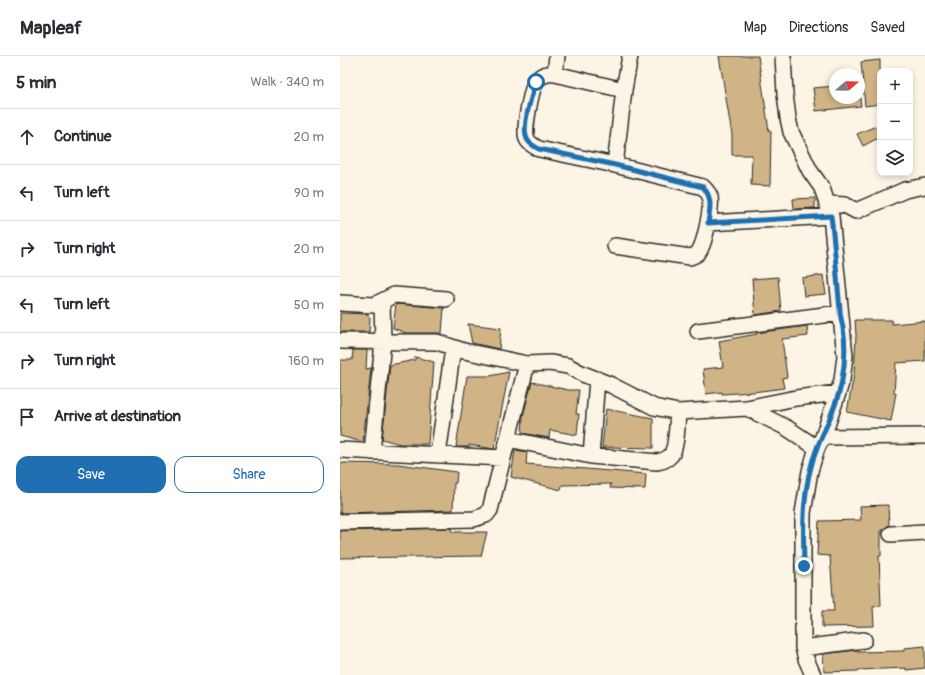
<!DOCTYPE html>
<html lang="en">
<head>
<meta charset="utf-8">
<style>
	:root { --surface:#fff; --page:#f7f7f7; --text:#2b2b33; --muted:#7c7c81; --line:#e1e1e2; --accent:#1f6fb2 }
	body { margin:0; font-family:Pangolin,sans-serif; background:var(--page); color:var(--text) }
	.controls { position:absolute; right:12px; top:12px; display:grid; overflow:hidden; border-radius:8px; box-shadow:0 2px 6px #0003 }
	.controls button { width:36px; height:36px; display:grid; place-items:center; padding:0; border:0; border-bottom:1px solid var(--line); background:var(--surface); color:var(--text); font:20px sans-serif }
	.compass { position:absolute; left:489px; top:12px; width:36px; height:36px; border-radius:50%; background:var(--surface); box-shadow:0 2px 6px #0003; rotate:70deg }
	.stop { position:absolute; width:12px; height:12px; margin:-9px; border:3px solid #1f6fb2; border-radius:50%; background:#fff }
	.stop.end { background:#1f6fb2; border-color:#fff; box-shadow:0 1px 4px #0008 }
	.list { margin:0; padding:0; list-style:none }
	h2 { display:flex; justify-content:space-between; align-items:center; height:52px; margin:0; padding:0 16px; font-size:17px }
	h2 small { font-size:13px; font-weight:400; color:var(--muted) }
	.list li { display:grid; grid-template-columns:26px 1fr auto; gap:12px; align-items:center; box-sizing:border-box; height:56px; padding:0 16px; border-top:1px solid var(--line) }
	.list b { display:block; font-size:15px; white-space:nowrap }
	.list em { font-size:13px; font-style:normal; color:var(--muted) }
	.actions { display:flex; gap:8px; padding:12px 16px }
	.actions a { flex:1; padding:9px 0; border:1px solid var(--accent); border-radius:12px; text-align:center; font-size:14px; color:var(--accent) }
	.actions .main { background:var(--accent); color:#fff }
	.icon { flex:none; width:22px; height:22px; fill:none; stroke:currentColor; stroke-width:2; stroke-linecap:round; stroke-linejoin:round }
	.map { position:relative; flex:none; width:585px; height:619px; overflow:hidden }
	header { display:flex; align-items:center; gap:24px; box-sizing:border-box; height:56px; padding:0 20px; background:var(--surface); border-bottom:1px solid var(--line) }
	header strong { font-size:19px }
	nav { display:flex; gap:22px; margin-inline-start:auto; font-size:14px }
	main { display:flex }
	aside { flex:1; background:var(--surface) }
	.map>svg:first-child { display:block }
	.building { fill:#d1b486; stroke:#2b2b2b }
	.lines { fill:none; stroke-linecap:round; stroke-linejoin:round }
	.minor-casing { stroke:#2b2b2b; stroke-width:18 }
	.minor { stroke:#fcf5e5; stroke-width:15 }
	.route { stroke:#1f6fb2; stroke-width:5 }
</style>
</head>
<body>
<header>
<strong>Mapleaf</strong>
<nav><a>Map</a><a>Directions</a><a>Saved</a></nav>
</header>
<main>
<aside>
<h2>5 min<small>Walk · 340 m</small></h2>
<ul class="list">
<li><svg class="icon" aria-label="ahead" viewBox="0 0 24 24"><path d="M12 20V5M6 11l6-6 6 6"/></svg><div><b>Continue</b></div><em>20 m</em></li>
<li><svg class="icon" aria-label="left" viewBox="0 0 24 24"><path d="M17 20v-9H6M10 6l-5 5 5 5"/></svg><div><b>Turn left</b></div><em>90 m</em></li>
<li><svg class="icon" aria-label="right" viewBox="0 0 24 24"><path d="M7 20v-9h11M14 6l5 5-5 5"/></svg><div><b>Turn right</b></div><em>20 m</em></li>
<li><svg class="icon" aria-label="left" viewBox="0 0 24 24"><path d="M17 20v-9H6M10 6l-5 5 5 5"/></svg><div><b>Turn left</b></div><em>50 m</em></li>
<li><svg class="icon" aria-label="right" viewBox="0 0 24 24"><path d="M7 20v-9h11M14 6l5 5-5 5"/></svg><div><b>Turn right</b></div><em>160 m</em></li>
<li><svg class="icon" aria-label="arrive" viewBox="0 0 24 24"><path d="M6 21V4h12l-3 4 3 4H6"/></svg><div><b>Arrive at destination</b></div></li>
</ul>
<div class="actions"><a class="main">Save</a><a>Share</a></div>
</aside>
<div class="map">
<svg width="585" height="619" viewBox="0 0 585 619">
	<rect width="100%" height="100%" fill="#fcf5e5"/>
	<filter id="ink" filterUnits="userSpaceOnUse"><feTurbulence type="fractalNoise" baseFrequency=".025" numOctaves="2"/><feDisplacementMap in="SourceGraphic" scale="8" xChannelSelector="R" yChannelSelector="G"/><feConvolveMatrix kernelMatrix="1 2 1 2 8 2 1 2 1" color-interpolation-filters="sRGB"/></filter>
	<g filter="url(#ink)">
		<!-- building -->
		<path class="building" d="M 379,0 L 418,0 L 429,75 L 431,75 L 430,130 L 411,129 L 412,99 L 392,99 L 392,79 Z
			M 540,4 L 540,48 L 525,50 L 521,6 Z
			M 495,30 L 495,42 L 520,42 L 521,50 L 476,55 L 473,32 Z
			M 536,70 L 540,81 L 523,90 L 517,78 Z
			M 475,142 L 475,152 L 454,153 L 453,143 Z
			M 483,219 L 486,238 L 464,240 L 462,222 Z
			M 438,221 L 441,255 L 415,259 L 412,223 Z
			M 56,248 L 104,252 L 102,277 L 66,277 L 53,272 Z
			M 0,257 L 27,258 L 30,261 L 29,276 L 0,276 Z
			M 515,264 L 552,264 L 552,268 L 585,265 L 585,305 L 556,307 L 554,337 L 556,337 L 551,365 L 507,356 L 514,318 L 516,279 Z
			M 128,268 L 161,272 L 159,293 L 132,287 Z
			M 467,270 L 468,280 L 442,283 L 447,321 L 442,322 L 444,332 L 413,336 L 382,338 L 382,336 L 366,338 L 363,313 L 383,311 L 379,285 L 417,278 L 416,277 Z
			M 13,294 L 27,294 L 26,313 L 31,312 L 23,386 L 0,380 L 0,304 L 12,304 Z
			M 75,301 L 94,306 L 88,388 L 60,388 L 42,383 L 50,309 L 75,304 Z
			M 169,316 L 154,393 L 129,389 L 129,391 L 116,391 L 127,320 L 150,320 Z
			M 192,326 L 228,334 L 239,334 L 236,358 L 239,358 L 237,379 L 210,374 L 209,382 L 182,377 L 183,360 Z
			M 266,353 L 313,362 L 313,392 L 262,391 Z
			M 175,394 L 187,396 L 186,408 L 306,418 L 305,433 L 270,432 L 271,428 L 222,429 L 221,434 L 171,421 Z
			M 0,407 L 58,408 L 117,416 L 116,427 L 114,427 L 113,454 L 0,457 Z
			M 548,449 L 549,469 L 541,475 L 541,500 L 539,500 L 541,550 L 533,551 L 534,570 L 482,571 L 482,555 L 494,555 L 490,500 L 477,499 L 479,465 L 521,464 L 520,450 Z
			M 112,472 L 112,476 L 147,476 L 141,500 L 0,502 L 0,475 Z
			M 585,590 L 585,612 L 566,614 L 566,612 L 518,614 L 518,615 L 484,616 L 483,598 L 517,594 L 517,596 L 564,595 L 564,592 Z"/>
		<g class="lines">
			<!-- minor casing -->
			<g class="minor-casing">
				<path id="minor" d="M 217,0 L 215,18 C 207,17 200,19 196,26 C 191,34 183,75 187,83 C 189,88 194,90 199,93 L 275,109 L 363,131 C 366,134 369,137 370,141 C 372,152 365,188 358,197 C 356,199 353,200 350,201 L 275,190
					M 443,0 L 445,38 L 448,62 L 451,76 L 470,115 L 482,132 L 491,160 L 505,300 L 502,324 L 498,337 L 483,381 L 477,392 L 470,415 L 463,457 L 463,592 L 466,603 L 473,619
					M 215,18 L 284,34
					M 275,109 L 284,34 L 290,0
					M 488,148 L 505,149 L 516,155 L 565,134 L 585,130
					M 368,167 L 491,160
					M 0,247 L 34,249 L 54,239 L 106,243
					M 358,275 L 500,257
					M 0,285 L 97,286 L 124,295 L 187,308
					M 407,352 L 447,372 L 477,392
					M 483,381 L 585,380
					M 168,383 L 251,400 L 317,406 C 322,405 327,404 331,399 C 337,391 337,367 338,356
					M 0,394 L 163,402 L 187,308 L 210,307 L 228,310 L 243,318 L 271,329 L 314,351 L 338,356 L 407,352 L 456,342 L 498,337
					M 32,396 L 43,286 L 42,245
					M 98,399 L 113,292
					M 251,400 L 257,323
					M 0,466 L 134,463 L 146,459 L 150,454 L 163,402
					M 551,478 L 585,476
					M 463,592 L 524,584"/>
			</g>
			<!-- minor -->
			<use href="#minor" class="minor"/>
		</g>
	</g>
	<g class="lines" filter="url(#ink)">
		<!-- route -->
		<path class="route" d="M 196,26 C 192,38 181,71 187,83 C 189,88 194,90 199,93 L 275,109 L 363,131 C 373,142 370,153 368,167 L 491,160 C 495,192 497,223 500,254 C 500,260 502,266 503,272 C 506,289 505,307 502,324 C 498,347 486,370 477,392 C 462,430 463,470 464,510"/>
	</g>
</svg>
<div class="controls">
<button>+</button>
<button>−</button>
<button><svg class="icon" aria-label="layers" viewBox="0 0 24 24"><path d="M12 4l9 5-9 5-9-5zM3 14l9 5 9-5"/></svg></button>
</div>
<svg class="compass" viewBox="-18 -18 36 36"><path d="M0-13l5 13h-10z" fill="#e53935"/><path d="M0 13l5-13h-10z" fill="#7c7c81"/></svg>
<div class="stop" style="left:196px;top:26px"></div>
<div class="stop end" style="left:464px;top:510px"></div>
</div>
</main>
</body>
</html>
